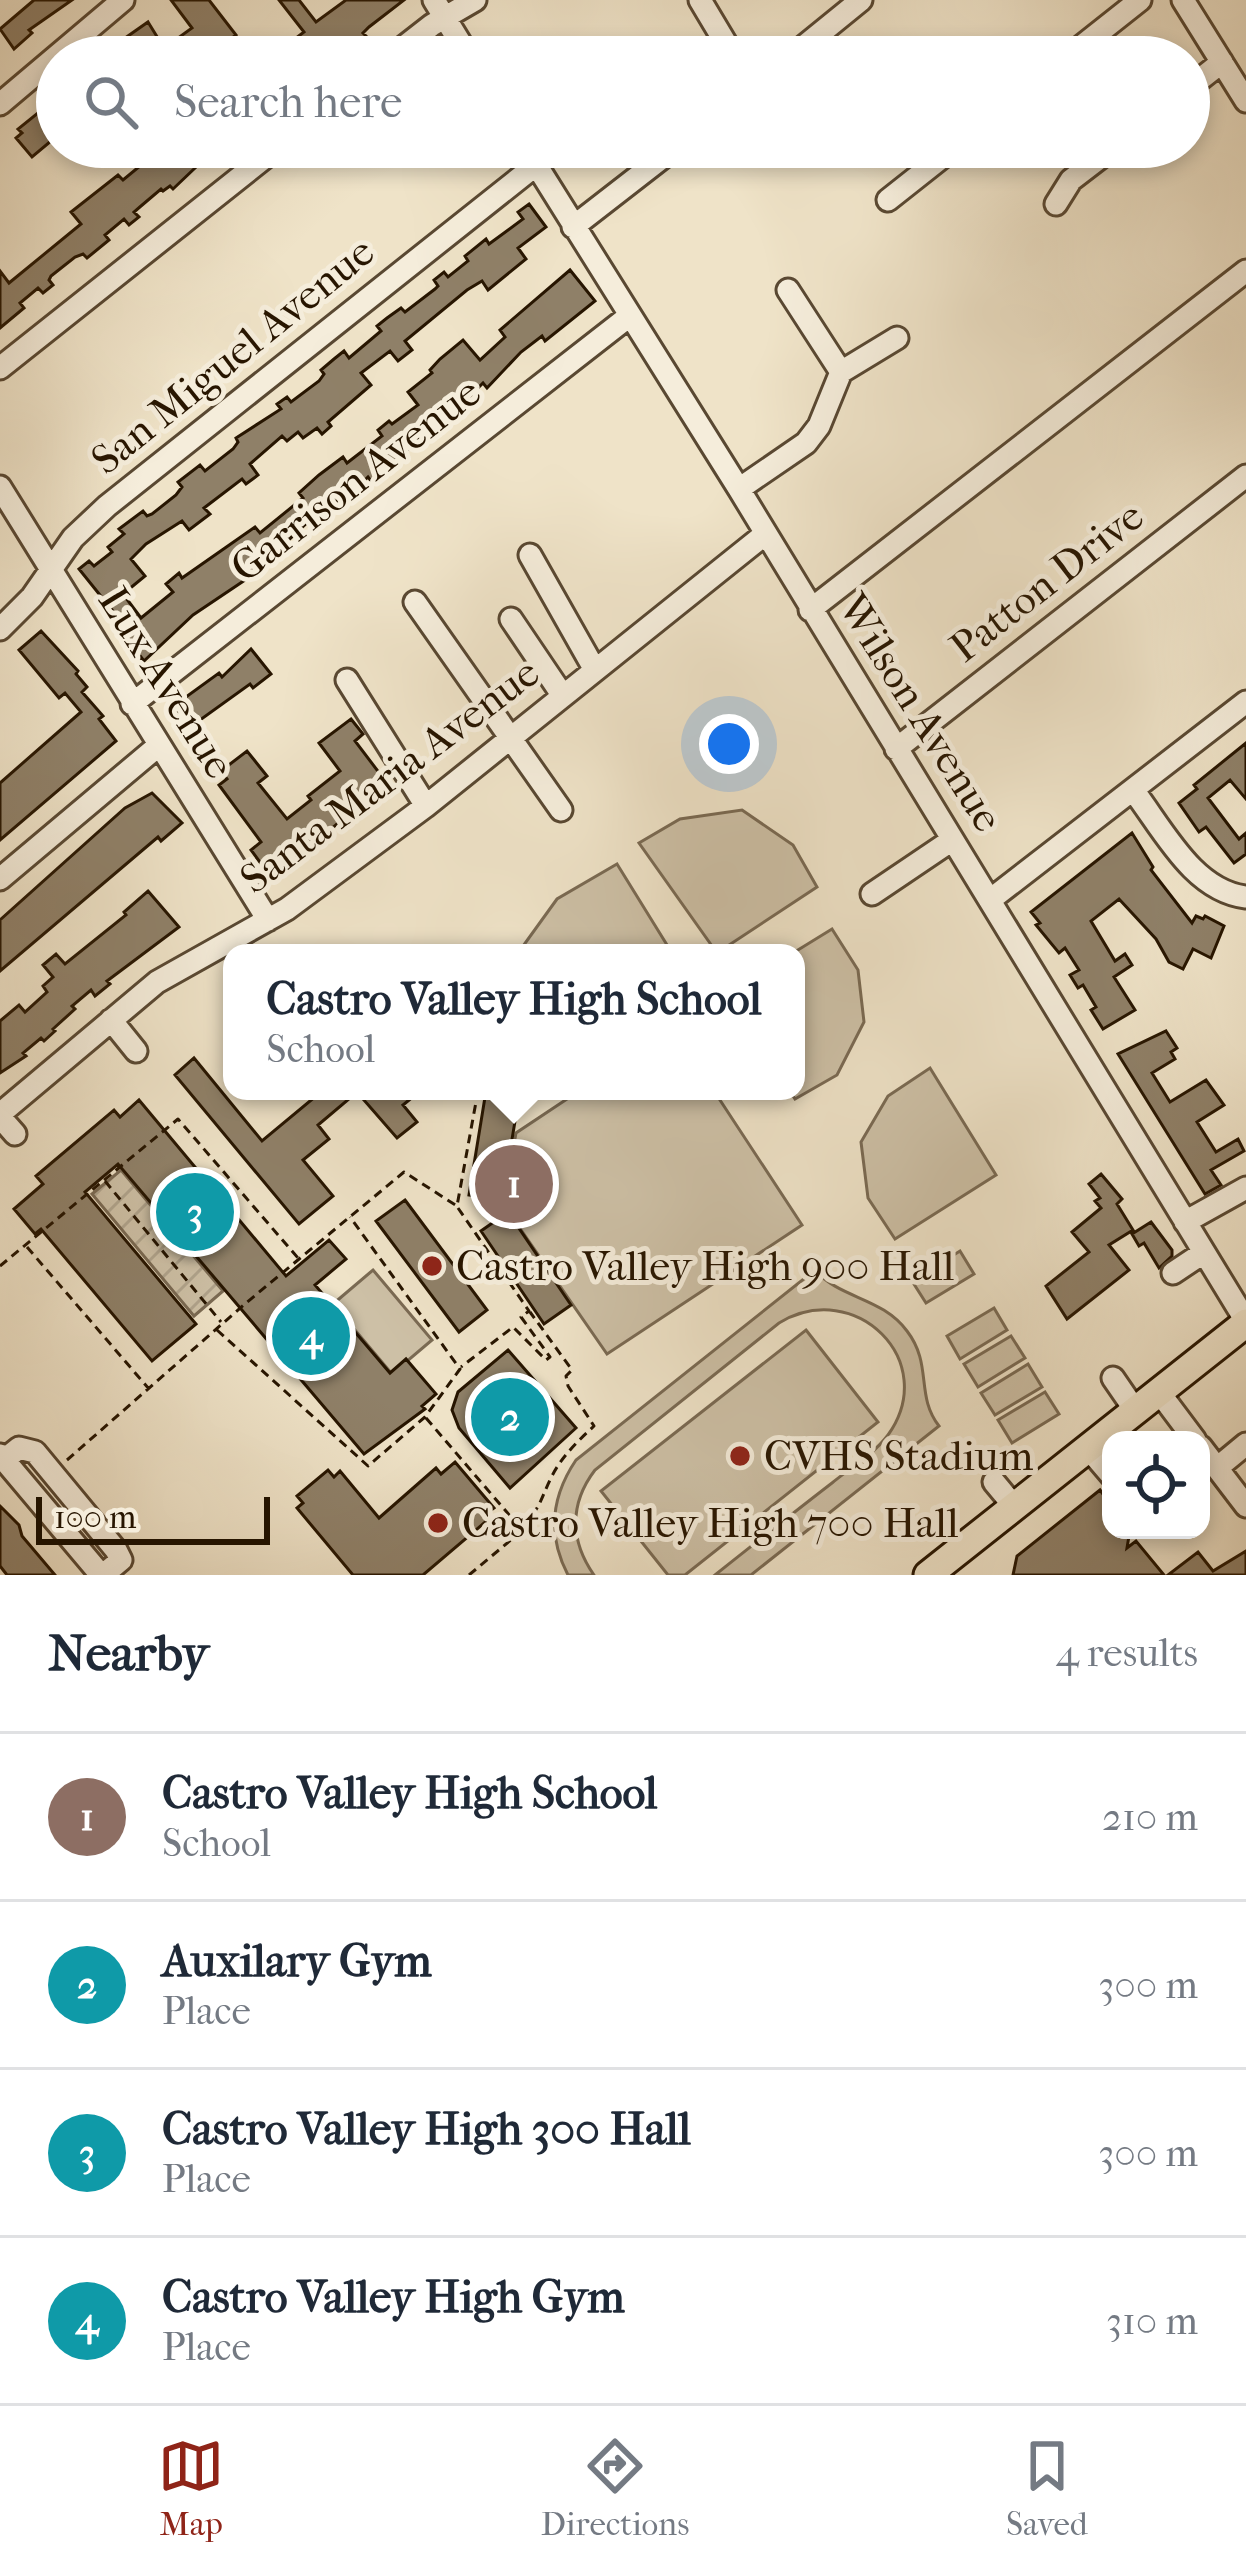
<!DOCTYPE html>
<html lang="en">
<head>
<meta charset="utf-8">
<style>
	:root { --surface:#fff; --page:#f2f2f3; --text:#1f2937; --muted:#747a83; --line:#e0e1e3; --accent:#8f2418 }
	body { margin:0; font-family:"IM FELL French Canon",serif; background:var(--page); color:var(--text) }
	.controls { position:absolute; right:36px; bottom:36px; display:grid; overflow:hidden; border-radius:24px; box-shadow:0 6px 18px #0003 }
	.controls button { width:108px; height:108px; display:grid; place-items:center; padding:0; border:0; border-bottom:3px solid var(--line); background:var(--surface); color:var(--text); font:60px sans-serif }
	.scale { position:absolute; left:36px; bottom:30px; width:234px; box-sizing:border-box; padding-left:12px; border:6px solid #271500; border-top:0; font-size:33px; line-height:42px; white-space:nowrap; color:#271500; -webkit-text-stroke:9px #f5eddb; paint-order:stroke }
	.you { position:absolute; left:729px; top:744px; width:42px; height:42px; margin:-30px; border:9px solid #fff; border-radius:50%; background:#1a73e8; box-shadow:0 0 0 18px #1a73e833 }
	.badge { display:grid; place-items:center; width:78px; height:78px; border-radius:50%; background:var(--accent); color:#fff; font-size:39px; font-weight:700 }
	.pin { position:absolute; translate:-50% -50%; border:6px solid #fff; box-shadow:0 3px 12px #0006 }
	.popup { position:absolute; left:223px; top:944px; width:582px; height:156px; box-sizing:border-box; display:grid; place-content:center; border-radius:24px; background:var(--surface); filter:drop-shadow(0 3px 9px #0005); font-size:39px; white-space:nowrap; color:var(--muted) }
	.popup b { font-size:45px; color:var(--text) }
	.popup::after { content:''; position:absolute; left:50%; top:100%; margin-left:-24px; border:24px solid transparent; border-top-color:var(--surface) }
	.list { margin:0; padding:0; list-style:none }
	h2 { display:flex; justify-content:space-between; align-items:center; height:156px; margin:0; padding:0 48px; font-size:51px }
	h2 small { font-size:39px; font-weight:400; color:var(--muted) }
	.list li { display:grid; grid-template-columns:78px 1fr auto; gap:36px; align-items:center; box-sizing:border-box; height:168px; padding:0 48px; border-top:3px solid var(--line) }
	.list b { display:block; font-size:45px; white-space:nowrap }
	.list p { margin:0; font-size:39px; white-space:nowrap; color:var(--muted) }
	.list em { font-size:39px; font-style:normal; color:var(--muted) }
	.icon { flex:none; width:66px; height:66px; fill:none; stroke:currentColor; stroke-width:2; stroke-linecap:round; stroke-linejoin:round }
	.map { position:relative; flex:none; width:1246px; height:1575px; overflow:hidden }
	.search { position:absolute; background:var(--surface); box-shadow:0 6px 18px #0003; left:36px; right:36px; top:36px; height:132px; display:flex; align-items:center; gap:30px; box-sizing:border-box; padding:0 42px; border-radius:66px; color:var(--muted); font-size:45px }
	.sheet { height:828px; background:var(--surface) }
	nav { display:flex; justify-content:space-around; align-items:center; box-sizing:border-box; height:168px; border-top:3px solid var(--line); background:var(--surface); font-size:33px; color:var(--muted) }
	nav a { display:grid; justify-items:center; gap:6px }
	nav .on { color:var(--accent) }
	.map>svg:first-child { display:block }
	.grass { fill:#cdc0a6; stroke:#7a6a53; stroke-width:3 }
	.garden { fill:url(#garden-furrows); stroke:#7a6a53; stroke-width:3 }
	.building { fill:#8f8068; stroke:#271500; stroke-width:3 }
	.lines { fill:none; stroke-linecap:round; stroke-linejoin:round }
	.minor-casing { stroke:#594832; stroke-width:27 }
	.major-casing { stroke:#271500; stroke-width:33 }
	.path { stroke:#271500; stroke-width:3; stroke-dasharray:9 6; stroke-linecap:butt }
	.minor { stroke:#f5eddb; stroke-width:21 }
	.major { stroke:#efe3c8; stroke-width:27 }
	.poi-dot { fill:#8f2418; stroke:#f5eddb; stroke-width:4.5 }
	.labels { text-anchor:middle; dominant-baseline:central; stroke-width:10; stroke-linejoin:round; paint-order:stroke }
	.street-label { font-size:42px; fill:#271500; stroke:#f5eddb }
	.poi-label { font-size:42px; fill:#271500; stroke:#f5eddb; text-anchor:start }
</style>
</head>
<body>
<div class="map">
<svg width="1246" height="1575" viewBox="0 0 1246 1575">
	<defs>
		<pattern id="garden-furrows" width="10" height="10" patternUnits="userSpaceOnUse" patternTransform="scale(3)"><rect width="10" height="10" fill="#cdc0a6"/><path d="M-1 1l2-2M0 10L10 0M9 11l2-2" fill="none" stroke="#b0a48d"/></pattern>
	</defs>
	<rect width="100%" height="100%" fill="#efe3c8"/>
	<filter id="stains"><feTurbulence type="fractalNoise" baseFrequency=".00167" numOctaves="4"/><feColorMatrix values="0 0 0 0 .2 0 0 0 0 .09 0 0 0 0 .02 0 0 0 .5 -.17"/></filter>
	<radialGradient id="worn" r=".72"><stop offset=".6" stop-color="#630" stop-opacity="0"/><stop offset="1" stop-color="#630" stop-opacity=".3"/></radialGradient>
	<!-- grass -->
	<path class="grass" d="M 742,810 L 793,845 L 817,887 L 717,953 L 639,843 L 680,819 Z
		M 617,864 L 672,953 L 518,953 L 557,899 Z
		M 832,929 L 858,970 L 864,1022 L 837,1075 L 795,1099 L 790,1091 L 796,1091 L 793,953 Z
		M 930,1068 L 996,1175 L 895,1239 L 868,1198 L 861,1142 L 888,1096 Z
		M 579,1091 L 714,1091 L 802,1225 L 607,1354 L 503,1204 L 516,1133 Z
		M 960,1251 L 974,1274 L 926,1303 L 912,1281 Z
		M 373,1270 L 432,1340 L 392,1374 L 333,1304 Z
		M 815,1270 C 840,1299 882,1297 907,1331 C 933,1365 915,1395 939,1426 L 751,1575 L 715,1575 C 754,1544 793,1513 832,1483 C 850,1468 874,1454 888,1435 C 941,1361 855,1277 779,1323 L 595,1470 C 569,1504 570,1541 594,1575 L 568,1575 C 547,1535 551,1497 576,1460 Z
		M 994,1308 L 1007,1330 L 960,1359 L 947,1336 Z
		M 806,1330 L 878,1422 L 685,1575 L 668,1575 L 601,1491 Z
		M 1011,1336 L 1025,1358 L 978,1387 L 964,1364 Z
		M 1028,1364 L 1042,1387 L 995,1415 L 981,1393 Z
		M 1045,1392 L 1059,1414 L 1012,1443 L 998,1420 Z"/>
	<!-- garden -->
	<path class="garden" d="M 121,1170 L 223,1291 L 194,1316 L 92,1194 Z"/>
	<!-- building -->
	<path class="building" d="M 34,0 L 72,0 L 29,30 L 32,33 L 14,49 L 0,29 Z
		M 171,0 L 209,0 L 236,35 L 216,50 L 210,41 L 190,55 L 178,38 L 192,28 Z
		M 279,0 L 299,0 L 316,22 L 346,0 L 404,0 L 369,27 L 363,33 L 367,37 L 345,54 L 342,50 L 333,57 L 271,57 L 304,32 Z
		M 148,22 L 164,48 L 151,57 L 98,57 Z
		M 57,97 L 57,136 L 32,157 L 16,138 L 22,133 L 18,129 L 43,109 L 41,106 Z
		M 163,147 L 217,147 L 173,189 L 170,186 L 163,191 L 161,189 L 141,206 L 134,212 L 139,217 L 129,225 L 124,219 L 105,235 L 109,240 L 87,258 L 83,254 L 75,257 L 51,276 L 49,280 L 53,285 L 43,293 L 38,288 L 20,303 L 24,308 L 0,328 L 0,271 L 9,283 L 81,224 L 71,212 L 118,175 L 123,180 Z
		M 529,204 L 546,227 L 518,248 L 526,259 L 488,290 L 482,281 L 467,290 L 405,341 L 412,350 L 398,361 L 390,351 L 361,373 L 371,385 L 328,422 L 331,426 L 322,434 L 317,428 L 303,438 L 298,432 L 287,441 L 282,436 L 250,464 L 258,475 L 246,484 L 242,479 L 204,508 L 210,514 L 189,530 L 182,521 L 146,544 L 131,559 L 145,576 L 123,594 L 141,618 L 173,592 L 166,584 L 179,573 L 182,578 L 255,527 L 260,533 L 303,498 L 299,493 L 319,475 L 343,457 L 347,463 L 382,436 L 378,430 L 389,421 L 392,424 L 418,405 L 408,392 L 432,373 L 430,370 L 440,359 L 463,340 L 480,360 L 505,337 L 500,330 L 570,270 L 595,301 L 545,341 L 542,336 L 521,352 L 487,388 L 483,383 L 457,409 L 454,405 L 394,463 L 371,481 L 368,477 L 341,503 L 339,500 L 309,521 L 248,578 L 193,615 L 144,661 L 141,657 L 137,661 L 121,641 L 128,636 L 113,617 L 116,615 L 79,569 L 89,561 L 94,566 L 112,552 L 108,547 L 124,534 L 119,529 L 143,511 L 147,516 L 152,514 L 176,495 L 182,487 L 178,482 L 200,465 L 205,471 L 233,449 L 238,442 L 236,438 L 281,409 L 277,404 L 287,397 L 291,402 L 319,381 L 324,374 L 321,370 L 334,359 L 344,351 L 349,358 L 381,331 L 377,326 L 387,318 L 401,308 L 405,312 L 435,289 L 438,286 L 434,280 L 444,272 L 448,277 L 468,261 L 465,256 L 486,239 L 489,244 L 523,219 L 518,212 Z
		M 41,631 L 78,671 L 76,674 L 87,687 L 82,692 L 103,716 L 99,719 L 116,741 L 0,840 L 0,783 L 81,712 L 65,693 L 59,698 L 19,650 Z
		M 251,649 L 271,674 L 253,688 L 250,684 L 182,733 L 169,716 L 182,706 L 179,702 L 219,673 L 222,677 Z
		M 351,719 L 363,734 L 355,741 L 393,791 L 341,826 L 338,823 L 273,880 L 251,850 L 261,842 L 219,785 L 227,779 L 221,771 L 247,751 L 267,776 L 258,783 L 287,819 L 311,800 L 308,796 L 340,771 L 319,743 Z
		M 1246,743 L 1246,799 L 1230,780 L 1208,798 L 1239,839 L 1246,833 L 1246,854 L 1234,863 L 1206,827 L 1199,832 L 1179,803 L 1197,789 L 1194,785 Z
		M 152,793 L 182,823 L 161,841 L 158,837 L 0,971 L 0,920 L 125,808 Z
		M 1132,833 L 1153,867 L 1151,870 L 1192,923 L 1196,916 L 1203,919 L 1205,916 L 1224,926 L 1211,958 L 1193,949 L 1183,969 L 1169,962 L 1156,939 L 1119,899 L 1091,921 L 1115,961 L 1125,954 L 1132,965 L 1114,977 L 1135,1010 L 1103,1029 L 1091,1010 L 1096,1007 L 1083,985 L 1078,988 L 1070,975 L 1079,970 L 1065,948 L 1059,953 L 1036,925 L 1040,923 L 1031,912 Z
		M 148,891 L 179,927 L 107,981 L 110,984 L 95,996 L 91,990 L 72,1006 L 75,1009 L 53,1029 L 55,1031 L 44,1041 L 41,1038 L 23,1053 L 26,1056 L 0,1073 L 0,1021 L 19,1005 L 25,1012 L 47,992 L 43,986 L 53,977 L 43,965 L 56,954 L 65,964 L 126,915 L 124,912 Z
		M 1166,1031 L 1177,1048 L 1171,1052 L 1175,1059 L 1152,1073 L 1170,1102 L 1206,1080 L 1224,1105 L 1197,1122 L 1216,1152 L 1238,1139 L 1244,1151 L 1211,1170 L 1221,1185 L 1205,1194 L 1118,1054 Z
		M 194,1058 L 262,1141 L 322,1091 L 420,1091 L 403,1105 L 417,1122 L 397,1138 L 357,1092 L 318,1125 L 329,1139 L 303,1160 L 333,1196 L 299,1224 L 175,1075 Z
		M 486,1091 L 520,1091 L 502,1200 L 469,1195 Z
		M 139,1100 L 286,1276 L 329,1240 L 346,1259 L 315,1285 L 390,1373 L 406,1359 L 436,1394 L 422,1406 L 425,1409 L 364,1454 L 118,1164 L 85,1192 L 196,1324 L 152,1361 L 41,1229 L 35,1234 L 14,1209 L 43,1184 L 36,1176 L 114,1110 L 120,1117 Z
		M 1101,1174 L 1122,1199 L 1117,1204 L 1133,1230 L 1109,1245 L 1129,1270 L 1067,1319 L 1046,1286 L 1089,1252 L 1072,1232 L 1101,1208 L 1095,1201 L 1100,1198 L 1089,1184 Z
		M 405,1200 L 487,1310 L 459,1332 L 376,1221 Z
		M 508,1212 L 571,1305 L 544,1324 L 481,1231 Z
		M 1151,1222 L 1172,1250 L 1172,1256 L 1159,1268 L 1144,1243 L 1139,1246 L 1132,1234 Z
		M 508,1350 L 576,1428 L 510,1488 L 459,1428 L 452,1410 L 458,1392 Z
		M 455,1462 L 494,1508 L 487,1513 L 490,1518 L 423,1575 L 353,1575 L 297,1508 L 303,1503 L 297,1496 L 328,1470 L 334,1477 L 340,1471 L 379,1518 L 436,1468 L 441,1474 Z
		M 1100,1490 L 1111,1505 L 1111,1530 L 1130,1530 L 1127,1548 L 1136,1541 L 1164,1575 L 1013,1575 L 1017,1556 Z
		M 0,1506 L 19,1525 L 22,1536 L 55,1575 L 7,1575 L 0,1566 Z
		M 1246,1551 L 1246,1575 L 1168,1575 L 1198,1552 L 1213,1571 Z"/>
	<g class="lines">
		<!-- minor casing -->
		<g class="minor-casing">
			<path id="minor" d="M 434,0 L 469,57
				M 700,0 L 734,57
				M 1183,0 L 1246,101
				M 391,57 L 432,25 L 475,0
				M 791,57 L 861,0
				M 1068,57 L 1140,0
				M 1189,88 L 1222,62
				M 0,104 L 123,0
				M 525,147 L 739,489 L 1246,1321
				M 888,200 L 955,147
				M 1056,204 L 1071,180 L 1114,147
				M 573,227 L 676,147
				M 788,290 L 841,372
				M 0,368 L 278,147
				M 0,487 L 268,920
				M 739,489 L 806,443 L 819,426 L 841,372 L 897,338
				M 530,555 L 595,670
				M 415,602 L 561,810
				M 810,610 L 1246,271
				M 511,619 L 563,696
				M 0,629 L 32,597 L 73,538 L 107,506 L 536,165
				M 347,680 L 426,806
				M 132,704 L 628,317
				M 896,749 L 1246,476
				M 1133,790 C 1163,829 1193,891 1246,897
				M 0,879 L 158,746
				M 872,894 L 952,840
				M 990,900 L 1246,702
				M 111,1020 L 136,1051
				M 0,1114 L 157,982 L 287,909 L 426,806 L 764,535
				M 0,1117 L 15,1134
				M 1185,1222 L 1246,1188
				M 1173,1273 L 1203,1253
				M 1113,1378 L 1135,1410
				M 1159,1392 L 1195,1440
				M 1201,1447 L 1246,1506
				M 1088,1448 L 1111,1475
				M 0,1455 L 101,1575
				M 4,1460 L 19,1448 L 35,1452 L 116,1550 L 121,1560 L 103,1575
				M 1217,1468 L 1246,1444
				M 994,1482 L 1014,1506"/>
		</g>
		<!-- major casing -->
		<g class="major-casing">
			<path id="major" d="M 928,1575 L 1246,1323"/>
		</g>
		<!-- path -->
		<path class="path" d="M 105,1181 L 221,1322
			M 458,1208 L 529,1311 L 521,1317 L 550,1357 L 546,1360 L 513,1327 L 461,1367
			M 27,1247 L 149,1389
			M 0,1266 L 178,1119 L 298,1258
			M 217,1330 L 368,1466 L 425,1417 L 460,1369 L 350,1217
			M 426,1418 L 517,1524 L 554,1537
			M 67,1460 L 246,1303 L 404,1172 L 457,1206 L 478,1091
			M 522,1526 C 540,1510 541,1498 551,1478 C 561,1457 578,1441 594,1426 L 568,1386 L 566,1376 L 572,1370 L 530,1312
			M 469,1575 L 524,1529"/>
		<!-- minor -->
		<use href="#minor" class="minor"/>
		<!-- major -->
		<use href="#major" class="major"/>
	</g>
	<!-- markers -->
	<g class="poi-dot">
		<circle cx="432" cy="1266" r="12"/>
		<circle cx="740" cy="1456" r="12"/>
		<circle cx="438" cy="1523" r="12"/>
	</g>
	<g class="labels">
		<!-- street labels -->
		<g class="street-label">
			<text transform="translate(233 356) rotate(-39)">San Miguel Avenue</text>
			<text transform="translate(356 480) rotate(-38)">Garrison Avenue</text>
			<text transform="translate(1047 582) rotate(-38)">Patton Drive</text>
			<text transform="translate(166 683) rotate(58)">Lux Avenue</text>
			<text transform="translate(920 713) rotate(58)">Wilson Avenue</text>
			<text transform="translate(390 776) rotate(-37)">Santa Maria Avenue</text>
		</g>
		<!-- poi labels -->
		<g class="poi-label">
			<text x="456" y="1266">Castro Valley High 900 Hall</text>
			<text x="764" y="1456">CVHS Stadium</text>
			<text x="462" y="1523">Castro Valley High 700 Hall</text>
		</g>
	</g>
	<rect width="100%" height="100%" filter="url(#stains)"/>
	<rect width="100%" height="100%" fill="url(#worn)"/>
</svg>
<div class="controls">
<button><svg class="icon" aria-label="locate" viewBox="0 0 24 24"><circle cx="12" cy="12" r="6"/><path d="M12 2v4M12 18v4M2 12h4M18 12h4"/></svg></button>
</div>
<div class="scale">100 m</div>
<div class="you"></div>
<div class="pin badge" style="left:514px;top:1184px;background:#8d6e63">1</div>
<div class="popup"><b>Castro Valley High School</b>School</div>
<div class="pin badge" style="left:510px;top:1417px;background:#0f9aa8">2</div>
<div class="pin badge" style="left:195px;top:1212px;background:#0f9aa8">3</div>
<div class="pin badge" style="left:311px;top:1336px;background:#0f9aa8">4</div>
<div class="search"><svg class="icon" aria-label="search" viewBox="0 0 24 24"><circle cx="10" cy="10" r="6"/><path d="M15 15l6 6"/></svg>Search here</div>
</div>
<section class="sheet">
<h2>Nearby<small>4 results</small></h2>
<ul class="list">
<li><span class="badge" style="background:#8d6e63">1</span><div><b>Castro Valley High School</b><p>School</p></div><em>210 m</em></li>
<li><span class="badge" style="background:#0f9aa8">2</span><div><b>Auxilary Gym</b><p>Place</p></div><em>300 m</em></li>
<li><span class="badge" style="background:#0f9aa8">3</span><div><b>Castro Valley High 300 Hall</b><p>Place</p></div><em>300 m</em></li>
<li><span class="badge" style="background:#0f9aa8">4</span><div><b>Castro Valley High Gym</b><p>Place</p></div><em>310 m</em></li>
</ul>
</section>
<nav>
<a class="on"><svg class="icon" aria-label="map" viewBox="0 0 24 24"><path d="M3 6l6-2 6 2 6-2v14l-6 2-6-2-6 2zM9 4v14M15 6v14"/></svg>Map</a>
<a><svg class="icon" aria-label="directions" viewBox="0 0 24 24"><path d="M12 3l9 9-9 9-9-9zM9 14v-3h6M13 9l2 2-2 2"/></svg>Directions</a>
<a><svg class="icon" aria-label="saved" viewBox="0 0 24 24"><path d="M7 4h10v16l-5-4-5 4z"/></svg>Saved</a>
</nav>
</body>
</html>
